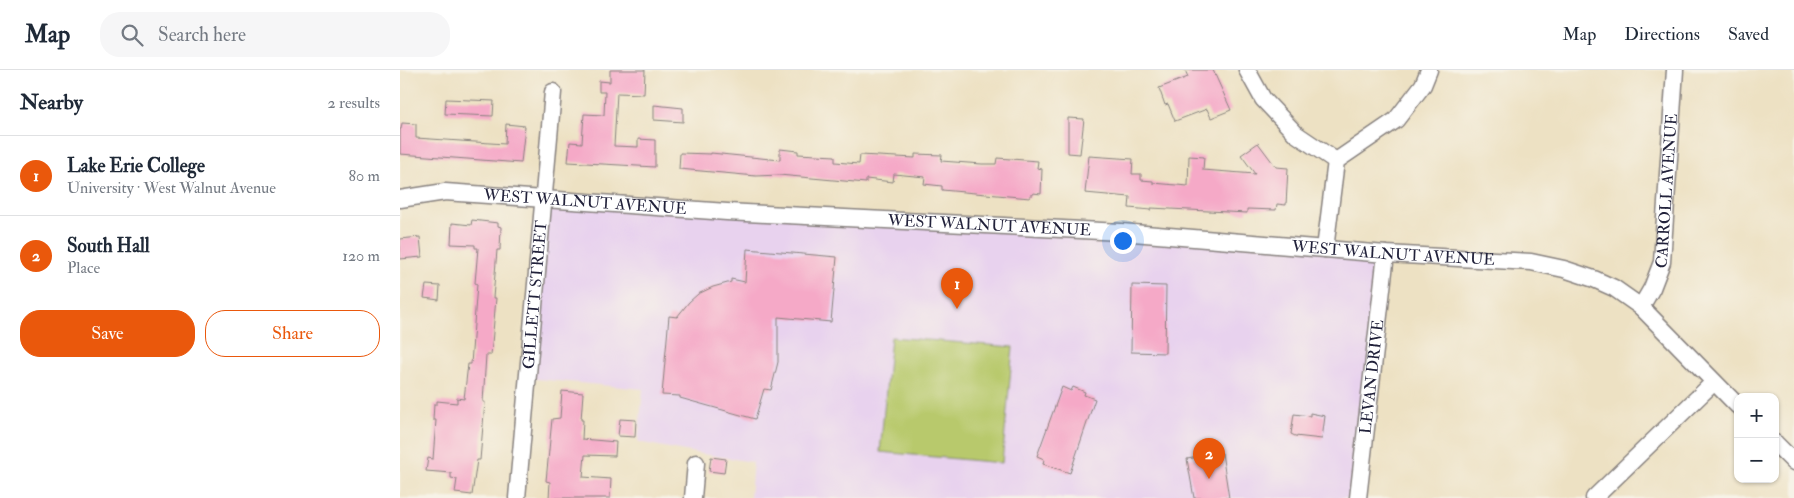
<!DOCTYPE html>
<html lang="en">
<head>
<meta charset="utf-8">
<style>
	:root { --surface:#fff; --page:#f6f6f7; --text:#1f2937; --muted:#747a83; --line:#e0e1e3; --accent:#ea580c }
	body { margin:0; font-family:"IM FELL Double Pica",serif; background:var(--page); color:var(--text) }
	.controls { position:absolute; right:15px; bottom:15px; display:grid; overflow:hidden; border-radius:10px; box-shadow:0 1px 4px #0004 }
	.controls button { width:45px; height:45px; display:grid; place-items:center; padding:0; border:0; border-bottom:1px solid var(--line); background:var(--surface); color:var(--text); font:25px sans-serif }
	.you { position:absolute; left:722px; top:170px; width:18px; height:18px; margin:-12px; border:4px solid #fff; border-radius:50%; background:#1a73e8; box-shadow:0 0 0 8px #1a73e833 }
	.badge { display:grid; place-items:center; width:32px; height:32px; border-radius:50%; background:var(--accent); color:#fff; font-size:16px; font-weight:700 }
	.pin { position:absolute; translate:-50% -41px; filter:drop-shadow(0 1px 2px #0008) }
	.pin::after { content:''; position:absolute; top:26px; width:18px; height:15px; background:inherit; clip-path:polygon(0 0,100% 0,50% 100%) }
	.list { margin:0; padding:0; list-style:none }
	h2 { display:flex; justify-content:space-between; align-items:center; height:65px; margin:0; padding:0 20px; font-size:21px }
	h2 small { font-size:16px; font-weight:400; color:var(--muted) }
	.list li { display:grid; grid-template-columns:32px 1fr auto; gap:15px; align-items:center; box-sizing:border-box; height:80px; padding:0 20px; border-top:1px solid var(--line) }
	.list b { display:block; font-size:19px; white-space:nowrap }
	.list p { margin:0; font-size:16px; white-space:nowrap; color:var(--muted) }
	.list em { font-size:16px; font-style:normal; color:var(--muted) }
	.actions { display:flex; gap:10px; padding:15px 20px }
	.actions a { flex:1; padding:11px 0; border:1px solid var(--accent); border-radius:20px; text-align:center; font-size:18px; color:var(--accent) }
	.actions .main { background:var(--accent); color:#fff }
	.icon { flex:none; width:28px; height:28px; fill:none; stroke:currentColor; stroke-width:2; stroke-linecap:round; stroke-linejoin:round }
	.map { position:relative; flex:none; width:1394px; height:428px; overflow:hidden }
	header { display:flex; align-items:center; gap:30px; box-sizing:border-box; height:70px; padding:0 25px; background:var(--surface); border-bottom:1px solid var(--line) }
	header strong { font-size:24px }
	nav { display:flex; gap:28px; margin-inline-start:auto; font-size:18px }
	.search { width:350px; height:45px; background:var(--page); display:flex; align-items:center; gap:12px; box-sizing:border-box; padding:0 18px; border-radius:20px; color:var(--muted); font-size:19px }
	main { display:flex }
	aside { flex:1; background:var(--surface) }
	.map>svg:first-child { display:block }
	.built { fill:#e8d2ee }
	.green { fill:#b8c96c; stroke:#6d7654 }
	.building { fill:#f5a9c7 }
	.lines { fill:none; stroke-linecap:round; stroke-linejoin:round }
	.street-casing { stroke:#88827f; stroke-width:19 }
	.street { stroke:#fff; stroke-width:16 }
	.labels { text-anchor:middle; dominant-baseline:central; stroke-width:4; stroke-linejoin:round; paint-order:stroke }
	.street-label { font-size:16px; fill:#22223b; stroke:#f7f3e8 }
</style>
</head>
<body>
<header>
<strong>Map</strong>
<div class="search"><svg class="icon" aria-label="search" viewBox="0 0 24 24"><circle cx="10" cy="10" r="6"/><path d="M15 15l6 6"/></svg>Search here</div>
<nav><a>Map</a><a>Directions</a><a>Saved</a></nav>
</header>
<main>
<aside>
<h2>Nearby<small>2 results</small></h2>
<ul class="list">
<li><span class="badge">1</span><div><b>Lake Erie College</b><p>University · West Walnut Avenue</p></div><em>80 m</em></li>
<li><span class="badge">2</span><div><b>South Hall</b><p>Place</p></div><em>120 m</em></li>
</ul>
<div class="actions"><a class="main">Save</a><a>Share</a></div>
</aside>
<div class="map">
<svg width="1394" height="428" viewBox="0 0 1394 428">
	<rect width="100%" height="100%" fill="#f7f3e8"/>
	<filter id="ink" filterUnits="userSpaceOnUse"><feTurbulence type="fractalNoise" baseFrequency=".02" numOctaves="2"/><feDisplacementMap in="SourceGraphic" scale="10" xChannelSelector="R" yChannelSelector="G"/><feConvolveMatrix kernelMatrix="1 2 1 2 8 2 1 2 1" color-interpolation-filters="sRGB"/></filter>
	<filter id="wash" filterUnits="userSpaceOnUse"><feTurbulence type="fractalNoise" baseFrequency=".0096" numOctaves="4" result="noise"/><feDisplacementMap in="SourceGraphic" scale="20" xChannelSelector="R" yChannelSelector="G"/><feGaussianBlur stdDeviation="1.12" result="paint"/><feColorMatrix in="noise" values="0 0 0 0 0 0 0 0 0 0 0 0 0 0 0 0 0 1.4 0 .05"/><feComposite in="paint" operator="in"/></filter>
	<g filter="url(#wash)">
		<rect width="100%" height="100%" fill="#ede1c3"/>
		<!-- built -->
		<path class="built" d="M 143,128 L 986,184 L 959,428 L 350,428 L 353,392 L 290,382 L 238,372 L 243,319 L 127,308 Z"/>
		<!-- green -->
		<path class="green" d="M 491,267 L 613,277 L 602,393 L 480,382 Z"/>
		<g id="blocks">
			<!-- building -->
			<path class="building" d="M 210,0 L 245,0 L 244,24 L 217,23 L 214,76 L 238,77 L 238,69 L 255,70 L 255,97 L 168,92 L 170,72 L 182,73 L 184,44 L 204,45 L 205,22 L 199,22 L 199,11 L 210,12 Z
				M 785,0 L 813,0 L 831,40 L 811,48 L 807,39 L 775,51 L 768,34 L 765,35 L 759,18 L 788,7 Z
				M 46,29 L 94,31 L 93,46 L 45,44 Z
				M 254,35 L 283,38 L 283,52 L 254,50 Z
				M 668,48 L 684,49 L 680,84 L 668,83 Z
				M 2,53 L 16,54 L 16,68 L 105,74 L 106,54 L 125,56 L 121,93 L 0,84 L 0,59 L 1,59 Z
				M 858,73 L 876,97 L 888,98 L 886,135 L 877,134 L 876,140 L 847,139 L 847,143 L 751,138 L 751,140 L 729,138 L 730,127 L 685,123 L 689,86 L 733,89 L 732,104 L 741,104 L 741,110 L 753,111 L 753,113 L 788,116 L 789,86 L 804,87 L 803,100 L 855,104 L 841,85 Z
				M 380,79 L 398,81 L 398,84 L 435,86 L 435,92 L 459,94 L 460,85 L 515,88 L 515,84 L 542,85 L 541,91 L 582,94 L 596,94 L 597,88 L 638,91 L 637,98 L 642,99 L 641,124 L 633,123 L 633,125 L 630,125 L 630,128 L 542,120 L 542,116 L 524,114 L 525,107 L 494,104 L 493,112 L 466,109 L 466,113 L 379,105 L 356,106 L 279,99 L 280,83 L 311,84 L 311,83 L 380,90 Z
				M 72,150 L 98,153 L 98,156 L 101,157 L 100,180 L 97,180 L 93,228 L 96,228 L 91,285 L 86,285 L 83,332 L 85,332 L 80,390 L 77,390 L 72,425 L 55,423 L 57,409 L 51,408 L 51,403 L 26,401 L 28,388 L 33,389 L 36,350 L 33,350 L 34,334 L 37,334 L 37,331 L 57,333 L 57,328 L 64,329 L 68,294 L 71,294 L 77,214 L 75,213 L 78,178 L 75,178 L 75,175 L 51,174 L 52,153 L 71,155 Z
				M 20,167 L 22,187 L 0,189 L 0,169 Z
				M 347,179 L 437,187 L 431,252 L 378,247 L 378,292 L 371,320 L 364,319 L 355,349 L 280,328 L 280,326 L 262,325 L 269,246 L 277,247 L 289,232 L 298,224 L 313,217 L 331,212 L 331,209 L 345,212 Z
				M 26,215 L 40,216 L 39,230 L 24,228 Z
				M 732,215 L 766,216 L 765,283 L 731,282 Z
				M 662,317 L 671,321 L 673,317 L 685,322 L 684,325 L 695,329 L 670,403 L 643,394 L 644,389 L 637,386 Z
				M 162,321 L 183,323 L 181,350 L 183,350 L 182,369 L 216,372 L 215,386 L 185,385 L 183,407 L 211,409 L 210,428 L 149,428 L 150,412 L 146,411 L 152,349 L 160,348 Z
				M 910,343 L 925,346 L 922,369 L 895,366 L 891,364 L 894,344 L 910,346 Z
				M 220,349 L 236,350 L 235,367 L 218,366 Z
				M 822,383 L 829,428 L 794,428 L 787,389 Z
				M 311,387 L 326,389 L 324,403 L 309,401 Z"/>
		</g>
	</g>
	<g filter="url(#ink)">
		<use href="#blocks" fill-opacity="0" stroke="#88827f" stroke-width="1"/>
		<g class="lines">
			<!-- street casing -->
			<g class="street-casing">
				<g id="street">
					<path d="M 847,0 L 863,29 L 896,64 L 936,91"/>
					<path id="s1" d="M 0,129 L 45,122 L 327,142 L 721,162 L 986,184 L 1131,192 L 1164,199 L 1194,209 L 1214,218 L 1241,237 L 1338,336"/>
					<path d="M 925,179 L 936,91 L 996,50 L 1023,15 L 1029,0"/>
					<path id="s2" d="M 1241,237 L 1252,218 L 1262,192 L 1275,0"/>
					<path d="M 1375,373 L 1394,392"/>
					<path id="s3" d="M 117,428 L 153,22"/>
					<path d="M 293,428 L 296,393"/>
					<path id="s4" d="M 958,428 L 986,184"/>
					<path d="M 1194,428 L 1314,312"/>
				</g>
			</g>
			<!-- street -->
			<use href="#street" class="street"/>
		</g>
	</g>
	<g class="labels">
		<!-- street labels -->
		<g class="street-label">
			<text stroke="none"><textPath href="#s2" startOffset="121">CARROLL AVENUE</textPath></text>
			<text stroke="none"><textPath href="#s1" startOffset="186">WEST WALNUT AVENUE</textPath></text>
			<text stroke="none"><textPath href="#s1" startOffset="591">WEST WALNUT AVENUE</textPath></text>
			<text stroke="none"><textPath href="#s1" startOffset="996">WEST WALNUT AVENUE</textPath></text>
			<text stroke="none"><textPath href="#s3" startOffset="204">GILLETT STREET</textPath></text>
			<text stroke="none"><textPath href="#s4" startOffset="122">LEVAN DRIVE</textPath></text>
		</g>
	</g>
</svg>
<div class="controls">
<button>+</button>
<button>−</button>
</div>
<div class="you"></div>
<div class="pin badge" style="left:557px;top:239px">1</div>
<div class="pin badge" style="left:809px;top:409px">2</div>
</div>
</main>
</body>
</html>
